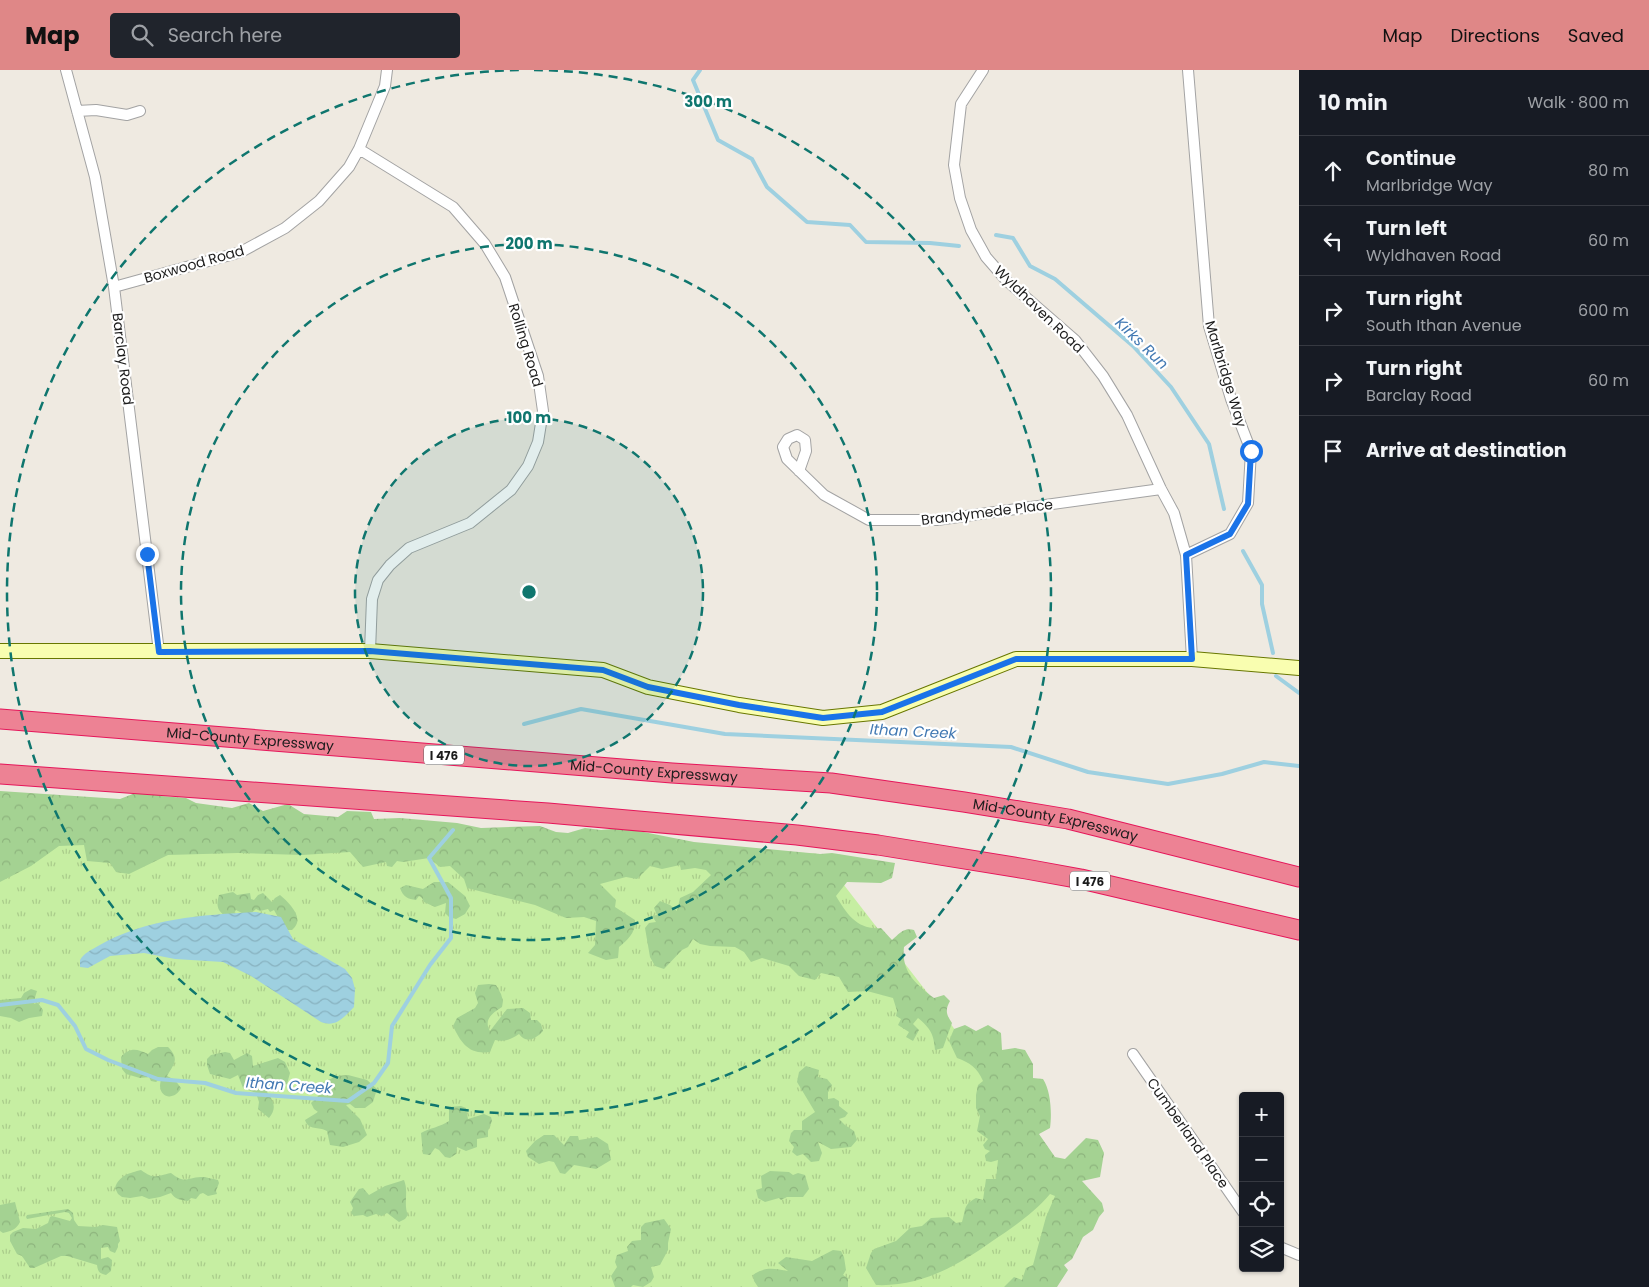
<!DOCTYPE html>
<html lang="en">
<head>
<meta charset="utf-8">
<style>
	:root { --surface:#171b24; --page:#20242c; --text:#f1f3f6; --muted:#9ea1a6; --line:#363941; --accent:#df8787 }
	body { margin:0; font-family:Poppins,sans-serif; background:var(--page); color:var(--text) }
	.controls { position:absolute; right:15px; bottom:15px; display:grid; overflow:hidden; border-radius:5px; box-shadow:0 1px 4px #0004 }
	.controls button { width:45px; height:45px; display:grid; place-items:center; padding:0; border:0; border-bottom:1px solid var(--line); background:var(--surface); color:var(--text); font:25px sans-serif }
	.stop { position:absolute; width:15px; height:15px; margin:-11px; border:4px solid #1a73e8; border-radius:50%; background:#fff }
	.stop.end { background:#1a73e8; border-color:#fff; box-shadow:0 1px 5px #0008 }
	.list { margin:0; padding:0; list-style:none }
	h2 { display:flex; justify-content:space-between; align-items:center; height:65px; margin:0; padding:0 20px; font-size:21px }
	h2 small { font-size:16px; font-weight:400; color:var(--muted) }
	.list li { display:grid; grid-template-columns:32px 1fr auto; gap:15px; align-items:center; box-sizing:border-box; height:70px; padding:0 20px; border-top:1px solid var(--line) }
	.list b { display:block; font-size:19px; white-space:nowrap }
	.list p { margin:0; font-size:16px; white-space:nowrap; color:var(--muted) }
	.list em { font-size:16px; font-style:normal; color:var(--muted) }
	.icon { flex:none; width:28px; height:28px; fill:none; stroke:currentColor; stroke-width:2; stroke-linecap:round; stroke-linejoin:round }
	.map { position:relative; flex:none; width:1299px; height:1217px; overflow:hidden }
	header { display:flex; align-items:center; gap:30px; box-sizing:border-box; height:70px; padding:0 25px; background:var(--accent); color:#111 }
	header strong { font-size:24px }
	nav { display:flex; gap:28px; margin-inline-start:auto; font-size:18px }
	.search { width:350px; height:45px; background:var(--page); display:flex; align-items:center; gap:12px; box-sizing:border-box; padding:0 18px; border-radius:5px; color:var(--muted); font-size:19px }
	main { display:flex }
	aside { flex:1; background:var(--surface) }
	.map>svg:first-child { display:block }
	.grass { fill:url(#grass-tufts) }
	.forest { fill:url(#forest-crowns) }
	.water { fill:url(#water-waves) }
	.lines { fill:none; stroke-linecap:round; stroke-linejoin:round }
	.stream { stroke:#9ed0e0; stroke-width:4 }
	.street-casing { stroke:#a3a3a3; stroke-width:12 }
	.secondary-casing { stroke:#687700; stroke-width:16 }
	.highway-casing { stroke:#e5165a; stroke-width:21 }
	.street { stroke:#fff; stroke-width:10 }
	.secondary { stroke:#f9feb0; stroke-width:14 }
	.highway { stroke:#ed8294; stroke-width:19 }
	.route { stroke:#1a73e8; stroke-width:6 }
	.ring { fill:none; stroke:#0f766e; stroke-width:2.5; stroke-dasharray:9 6 }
	.labels { text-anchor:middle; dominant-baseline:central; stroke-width:4.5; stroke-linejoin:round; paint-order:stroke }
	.shield { fill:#fff; stroke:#606060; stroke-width:1 }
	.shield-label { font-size:12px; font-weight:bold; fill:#1c1c1c }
	.street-label { font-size:14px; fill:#1c1c1c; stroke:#fff }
	.water-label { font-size:15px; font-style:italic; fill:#4279b3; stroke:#fff }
	.centre { fill:#0f766e; stroke:#fff; stroke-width:2.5 }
	.ring-label { font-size:15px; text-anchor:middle; font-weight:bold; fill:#0f766e; stroke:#fff; stroke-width:4.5; stroke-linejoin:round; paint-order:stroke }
</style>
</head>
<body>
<header>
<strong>Map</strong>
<div class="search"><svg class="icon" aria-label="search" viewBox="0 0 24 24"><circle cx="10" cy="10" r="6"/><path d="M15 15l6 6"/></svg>Search here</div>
<nav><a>Map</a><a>Directions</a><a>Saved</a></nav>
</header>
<main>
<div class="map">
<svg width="1299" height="1217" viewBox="0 0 1299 1217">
	<defs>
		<pattern id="grass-tufts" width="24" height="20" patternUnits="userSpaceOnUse" patternTransform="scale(1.25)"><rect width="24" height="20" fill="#c6eea2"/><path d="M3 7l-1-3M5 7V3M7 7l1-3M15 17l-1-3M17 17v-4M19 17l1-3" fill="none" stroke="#aacc8b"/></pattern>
		<pattern id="forest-crowns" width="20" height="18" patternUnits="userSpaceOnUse" patternTransform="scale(1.25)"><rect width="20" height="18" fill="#a4d292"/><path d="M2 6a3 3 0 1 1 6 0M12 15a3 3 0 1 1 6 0" fill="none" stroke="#8db47d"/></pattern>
		<pattern id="water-waves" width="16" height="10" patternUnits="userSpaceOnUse" patternTransform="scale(1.25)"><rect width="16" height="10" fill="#9ed0e0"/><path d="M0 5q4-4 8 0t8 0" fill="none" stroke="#88b2c0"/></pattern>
	</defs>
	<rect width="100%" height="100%" fill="#efeae1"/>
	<!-- grass -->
	<path class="grass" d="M 0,728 L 820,784 L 933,930 L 1075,1122 L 1041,1217 L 0,1217 Z"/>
	<!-- forest -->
	<path class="forest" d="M 143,720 L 161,726 L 186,728 L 196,733 L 232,738 L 249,733 L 263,741 L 288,734 L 304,744 L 338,747 L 347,741 L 371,742 L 374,749 L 400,748 L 457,753 L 481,758 L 540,756 L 556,762 L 568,763 L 585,758 L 601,760 L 623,758 L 694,772 L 820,784 L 832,783 L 895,793 L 892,808 L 881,813 L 847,812 L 836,826 C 847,844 857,860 881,858 L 892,870 C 899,864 904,857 914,860 L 917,867 L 904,877 C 901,902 916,914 934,928 L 944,925 L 950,931 C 945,940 946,944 952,953 L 943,978 L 935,980 C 934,964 930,958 918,948 L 913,954 L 919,960 L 913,971 L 906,967 L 909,962 L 898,955 L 901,949 L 896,946 L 897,941 L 893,928 L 867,921 L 848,922 L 839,907 L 821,903 L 815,910 L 799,906 L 789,896 L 762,888 L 751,892 L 744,882 L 735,877 L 710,876 L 700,874 L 693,869 L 688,877 L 682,880 L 664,899 L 655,896 L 650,887 L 645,858 L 649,853 L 656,852 L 652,846 L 657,845 L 654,838 L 660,831 L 670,835 L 677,841 L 680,828 L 693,822 L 711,805 L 706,800 L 695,798 L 681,800 L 680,795 L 662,799 L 650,796 L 637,809 L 626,807 L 600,814 L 616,830 L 615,837 L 635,850 C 636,862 628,870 619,877 L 618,888 L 606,890 L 588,883 L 595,875 L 596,851 L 584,847 L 566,848 L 535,835 L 467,818 L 464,809 L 450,796 L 440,797 L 429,788 L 403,792 L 397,791 L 392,797 L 387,796 L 386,792 L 363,797 L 350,782 L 302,785 L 238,783 L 168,785 L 129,804 L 116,802 L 110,793 L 87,791 L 84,775 L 59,776 L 31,796 L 0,812 L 0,721 L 120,729 Z
		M 434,812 L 448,812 L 465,826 L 470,836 L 465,844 L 456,849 L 449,847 L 445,843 L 446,833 L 435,837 L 424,832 L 422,828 L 419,826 L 416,830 C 408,829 403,827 400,818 L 406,815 L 423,819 Z
		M 233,822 L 237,825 L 250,823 L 251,829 L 254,830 L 258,825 L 263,823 L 272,832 L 275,828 L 280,825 C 287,831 300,843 297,853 C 296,856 294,858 292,860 L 285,860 L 274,840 L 270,842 L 268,839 L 260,841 L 256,839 L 248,846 L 236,840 L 233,845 L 226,847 C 217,840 216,836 219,825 Z
		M 489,914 L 496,915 L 501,924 L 503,931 L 502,937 C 493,943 483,949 490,961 L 507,939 L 523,938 L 530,943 L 531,950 L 537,950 L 541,954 L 543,961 C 536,969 526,974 519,964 C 510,970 505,972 495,970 L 490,982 C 469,985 461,973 453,956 L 457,948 L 475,938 L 478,933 L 475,923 L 478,915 Z
		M 31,919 L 37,921 L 33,934 L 38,933 L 43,940 L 42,946 L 29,948 L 19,952 L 11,948 L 0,946 L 0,930 L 21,928 L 24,923 Z
		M 965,955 L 976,961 L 988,955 L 1001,963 L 1002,980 L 1015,978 L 1025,980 L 1033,994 L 1033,1008 L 1043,1009 C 1051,1021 1052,1044 1050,1058 L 1039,1064 L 1055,1087 L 1065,1089 L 1086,1068 L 1098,1070 L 1104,1083 L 1100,1107 L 1082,1111 L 1102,1133 L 1104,1141 L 1099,1147 L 1093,1160 L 1083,1167 L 1072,1189 L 1064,1195 L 1068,1200 L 1057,1217 L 1004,1217 L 1014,1207 L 1022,1210 L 1026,1198 L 1033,1195 L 1046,1147 L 1055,1126 L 1050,1124 C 1033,1144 1013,1157 991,1172 C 957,1196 920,1217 876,1215 L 866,1198 L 871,1183 L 874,1179 L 896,1171 L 910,1158 L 922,1156 L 931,1148 L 949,1147 L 956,1153 L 962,1152 C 966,1139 963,1135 976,1128 L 983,1130 L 986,1109 L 996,1109 L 998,1090 L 991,1092 L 986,1091 L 985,1085 L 990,1081 L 985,1079 L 983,1075 L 988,1069 L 977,1061 L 980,1046 L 976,1038 L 976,1025 L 978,1015 L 983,1011 C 977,997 970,993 957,988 L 949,971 L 954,959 Z
		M 158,977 L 168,977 C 180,989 174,994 167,1006 L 175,1010 L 181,1018 C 176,1029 161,1030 160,1016 C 160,1013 161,1011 161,1008 L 156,1012 L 151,1011 L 149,1007 L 140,1008 L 126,1004 L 122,999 L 121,987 C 130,977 137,979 148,984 L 152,980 Z
		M 225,982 L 230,983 L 234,990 L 247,983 L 252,986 L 253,996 L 278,988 L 285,992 L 290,1003 L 287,1014 L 274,1018 L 267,1022 C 274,1032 277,1038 269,1048 L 258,1039 L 259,1032 L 256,1023 L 243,1018 L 238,1005 L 230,1009 L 210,1004 L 207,995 L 207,989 L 211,985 Z
		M 806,996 L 819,1000 L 818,1007 L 827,1009 L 832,1015 L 828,1022 L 828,1029 L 834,1028 L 839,1031 L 839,1036 L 848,1043 L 845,1047 L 839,1049 L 845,1055 L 854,1061 L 857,1070 L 851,1077 L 831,1079 L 818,1072 L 822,1083 L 819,1091 L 811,1092 L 803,1084 L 797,1086 L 792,1082 L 794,1077 L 789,1071 L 791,1063 L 794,1060 L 802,1060 L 802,1051 L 815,1042 L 797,1012 L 799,1002 Z
		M 348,1005 L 367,1010 L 377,1019 L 373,1032 L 365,1038 L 355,1038 L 350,1034 L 346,1035 L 360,1049 L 367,1065 L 359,1072 L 343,1077 L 330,1075 L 327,1061 C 318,1056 309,1061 305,1050 L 318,1042 L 314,1039 L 311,1033 L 320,1024 L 321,1013 L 337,1006 Z
		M 461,1036 L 466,1038 L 468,1049 L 484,1044 L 491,1047 L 492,1051 L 488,1061 L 488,1067 L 477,1069 L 477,1077 L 466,1081 L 457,1077 L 456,1084 L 450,1088 L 445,1087 L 439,1080 L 435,1078 L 430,1085 L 423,1084 L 421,1063 C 430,1058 440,1057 449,1051 L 449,1037 Z
		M 544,1065 L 554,1065 L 564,1075 L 570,1066 L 578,1066 L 579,1070 L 597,1067 L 608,1074 L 611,1090 L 596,1099 L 574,1095 L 565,1104 L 560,1103 L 554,1092 L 549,1091 L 539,1094 L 528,1087 L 526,1081 L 535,1071 Z
		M 141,1100 C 155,1110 156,1106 171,1103 C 185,1114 186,1108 201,1107 C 207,1107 212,1109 218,1110 L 219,1113 L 216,1121 L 217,1124 L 208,1126 L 203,1123 L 200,1124 L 196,1129 L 191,1128 L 188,1131 C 180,1130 175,1129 171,1123 L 160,1127 L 149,1129 L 142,1126 L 130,1128 L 122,1127 L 118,1124 L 115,1118 C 119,1105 130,1103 141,1100 Z
		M 770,1101 L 789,1102 L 793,1105 L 798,1103 L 805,1105 L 809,1119 L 803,1127 L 787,1127 L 781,1130 L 779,1128 L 765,1132 L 758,1128 L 756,1120 L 762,1118 L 761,1106 Z
		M 404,1110 C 409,1122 403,1134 408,1145 L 405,1149 L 399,1152 L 387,1143 L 382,1146 L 376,1144 L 367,1147 L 363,1145 L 354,1146 L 351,1143 L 353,1138 L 350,1132 L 359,1119 L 363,1118 L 369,1125 L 385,1116 Z
		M 15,1132 L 20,1152 C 16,1160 11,1161 3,1163 L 0,1161 L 0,1135 Z
		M 68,1139 L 73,1143 L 74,1150 L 78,1156 L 96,1157 L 103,1155 L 117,1157 L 120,1171 L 118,1174 L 118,1177 L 115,1183 L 110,1181 L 108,1177 L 101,1178 L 101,1189 L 108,1187 L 112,1190 L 111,1201 L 106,1205 C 99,1203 98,1202 97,1195 L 67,1186 L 61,1186 L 34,1198 L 30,1198 L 22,1186 L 17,1184 L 10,1171 L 10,1165 L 13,1162 L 23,1158 L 36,1159 L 48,1153 L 50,1147 L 52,1146 L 70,1151 L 72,1148 L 69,1143 L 65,1142 L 27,1149 L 26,1147 L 27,1145 Z
		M 664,1149 L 671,1159 L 668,1173 L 668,1180 L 660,1195 L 651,1197 L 654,1207 L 651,1212 L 643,1217 L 633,1215 L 631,1217 L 615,1217 L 611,1206 L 617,1197 L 615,1192 L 617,1185 L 628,1181 L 627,1177 L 632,1171 L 641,1170 L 641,1157 L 645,1153 Z
		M 833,1180 L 841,1181 L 844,1187 L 846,1200 L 843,1205 L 848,1208 L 848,1217 L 758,1217 L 754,1211 L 753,1205 C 765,1196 775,1199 788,1201 L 778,1193 L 786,1187 L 812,1191 Z"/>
	<!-- water -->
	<path class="water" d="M 256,842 L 281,847 L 293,869 L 345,899 L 352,908 L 355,919 L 354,937 C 344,947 336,958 321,952 L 251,906 L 223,892 L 175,889 L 144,883 L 110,886 L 88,898 L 80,897 L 80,890 C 84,883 91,880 98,876 C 147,848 201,845 256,842 Z"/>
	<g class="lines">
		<!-- stream -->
		<path class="stream" d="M 700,0 L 693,10 L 718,70 L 752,89 L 767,117 L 807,152 L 850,155 L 866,172 L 930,173 L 959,176
			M 996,165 L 1013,168 L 1030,196 L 1055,209 L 1133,276 L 1171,317 L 1209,374 L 1224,439
			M 1243,481 L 1262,515 L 1262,534 L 1273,583
			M 1276,606 L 1299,623
			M 524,654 L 581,639 L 725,664 L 1011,677 L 1088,702 L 1168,714 L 1222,704 L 1264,692 L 1299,696
			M 0,935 L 42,930 L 58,935 L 75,956 L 86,979 L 108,990 L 158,1009 L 205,1013 L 236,1023 L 348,1031 L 374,1013 L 388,993 L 392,956 L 430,895 L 451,868 L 451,828 L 429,788 L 453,760"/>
		<!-- street casing -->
		<g class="street-casing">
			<path id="street" d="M 66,0 L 95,107 L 114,217 L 159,582
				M 983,0 L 961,34 L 954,95 L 960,128 L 971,160 L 986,187 L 1006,210 L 1075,270 L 1103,306 L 1127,345 L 1161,419 L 1174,443 L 1186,485 L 1192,589
				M 77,41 L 96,40 L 127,45 L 140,41
				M 359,79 L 453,137 L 485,174 L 505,207 L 538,306 L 543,341 L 538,372 L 528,396 L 511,420 L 470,453 L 409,478 L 390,495 L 378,510 L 372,529 L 370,581
				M 114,217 L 241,182 L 285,158 L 319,131 L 349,97 L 359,79 L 385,16 L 387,0
				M 799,401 L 806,381 L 805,370 L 797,365 L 788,369 L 783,377 L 787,389 L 824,425 L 869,450 L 937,450 L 1161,419
				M 1186,485 L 1230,464 L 1248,433 L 1251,381 L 1231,329 L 1209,256 L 1188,0
				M 1133,984 L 1243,1142
				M 1280,1177 L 1299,1185"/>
		</g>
		<!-- secondary casing -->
		<g class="secondary-casing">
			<path id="secondary" d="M 0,581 L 370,581 L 603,600 L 648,617 L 739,635 L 823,648 L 882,642 L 1016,589 L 1192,589 L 1299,598"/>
		</g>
		<!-- highway casing -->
		<g class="highway-casing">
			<g id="highway">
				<path id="s1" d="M 0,649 L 672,703 L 831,713 L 964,732 L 1068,749 L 1299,807"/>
				<path d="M 0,704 L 548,743 L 797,765 L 878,775 L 1026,799 L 1081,809 L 1299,860"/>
			</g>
		</g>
		<!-- street -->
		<use href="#street" class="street"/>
		<!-- secondary -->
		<use href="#secondary" class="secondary"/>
		<!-- highway -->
		<use href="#highway" class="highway"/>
	</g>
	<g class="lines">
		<!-- route -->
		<path class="route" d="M 147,484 L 159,582 L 370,581 L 603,600 L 648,617 L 739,635 L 823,648 L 882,642 L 1016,589 L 1192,589 L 1186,485 L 1230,464 L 1248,434 L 1251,381"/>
	</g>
	<!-- distance rings -->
	<circle cx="529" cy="522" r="174" fill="#0f766e" fill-opacity=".12"/>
	<g class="ring">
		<circle cx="529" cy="522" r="174"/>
		<circle cx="529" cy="522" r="348"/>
		<path d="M534 0A522 522 0 1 1 524 0"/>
	</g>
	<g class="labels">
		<!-- shield labels -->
		<g class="shield">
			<rect x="424" y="675.5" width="40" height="19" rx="4"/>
			<rect x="1070" y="801.5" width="40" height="19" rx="4"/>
		</g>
		<g class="shield-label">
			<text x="444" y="685">I 476</text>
			<text x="1090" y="811">I 476</text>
		</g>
		<!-- street labels -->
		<g class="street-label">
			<text transform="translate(194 194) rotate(-16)">Boxwood Road</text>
			<text transform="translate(1039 239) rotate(44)">Wyldhaven Road</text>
			<text transform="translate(526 275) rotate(73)">Rolling Road</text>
			<text transform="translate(123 289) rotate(83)">Barclay Road</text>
			<text transform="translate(1226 304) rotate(73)">Marlbridge Way</text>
			<text transform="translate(987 442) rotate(-7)">Brandymede Place</text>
			<text stroke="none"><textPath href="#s1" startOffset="251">Mid-County Expressway</textPath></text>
			<text stroke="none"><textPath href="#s1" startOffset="656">Mid-County Expressway</textPath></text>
			<text stroke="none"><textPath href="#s1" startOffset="1061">Mid-County Expressway</textPath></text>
			<text transform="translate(1188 1063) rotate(55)">Cumberland Place</text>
		</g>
		<!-- water labels -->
		<g class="water-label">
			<text transform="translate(1142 273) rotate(44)">Kirks Run</text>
			<text transform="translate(913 661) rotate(3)">Ithan Creek</text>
			<text transform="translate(289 1015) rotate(4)">Ithan Creek</text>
		</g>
	</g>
	<circle cx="529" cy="522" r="8" class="centre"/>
	<g class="ring-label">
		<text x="708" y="37">300 m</text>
		<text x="529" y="179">200 m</text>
		<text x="529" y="353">100 m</text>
	</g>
</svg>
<div class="controls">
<button>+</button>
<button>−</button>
<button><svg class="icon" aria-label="locate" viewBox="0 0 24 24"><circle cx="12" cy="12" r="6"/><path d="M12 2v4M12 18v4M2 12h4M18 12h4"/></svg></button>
<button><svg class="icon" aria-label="layers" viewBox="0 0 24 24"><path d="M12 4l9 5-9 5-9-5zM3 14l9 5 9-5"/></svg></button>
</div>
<div class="stop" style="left:1251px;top:381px"></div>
<div class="stop end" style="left:147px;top:484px"></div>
</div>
<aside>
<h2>10 min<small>Walk · 800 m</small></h2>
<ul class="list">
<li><svg class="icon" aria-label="ahead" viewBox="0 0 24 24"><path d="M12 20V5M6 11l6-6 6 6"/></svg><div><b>Continue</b><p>Marlbridge Way</p></div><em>80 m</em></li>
<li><svg class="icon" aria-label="left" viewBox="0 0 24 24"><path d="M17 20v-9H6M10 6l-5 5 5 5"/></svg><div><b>Turn left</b><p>Wyldhaven Road</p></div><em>60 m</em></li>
<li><svg class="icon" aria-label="right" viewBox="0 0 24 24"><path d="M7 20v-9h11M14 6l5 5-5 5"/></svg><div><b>Turn right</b><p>South Ithan Avenue</p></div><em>600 m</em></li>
<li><svg class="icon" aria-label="right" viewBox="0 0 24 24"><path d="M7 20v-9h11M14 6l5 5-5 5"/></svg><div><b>Turn right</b><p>Barclay Road</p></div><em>60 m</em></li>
<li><svg class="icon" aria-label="arrive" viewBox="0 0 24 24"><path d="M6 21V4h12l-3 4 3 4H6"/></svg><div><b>Arrive at destination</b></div></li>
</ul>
</aside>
</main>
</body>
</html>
